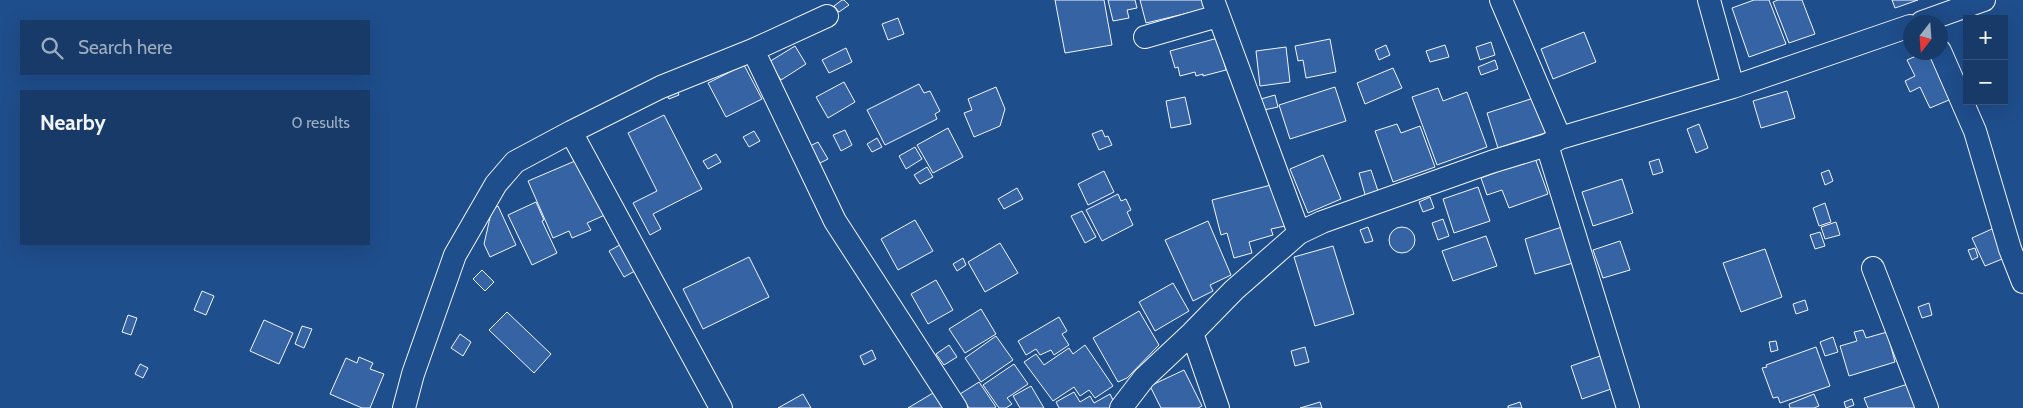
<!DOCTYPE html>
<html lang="en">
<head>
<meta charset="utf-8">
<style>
	:root { --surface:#173a69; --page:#20416f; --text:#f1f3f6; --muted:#9eadc0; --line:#36547d }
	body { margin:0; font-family:Cabin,sans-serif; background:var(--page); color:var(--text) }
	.controls { position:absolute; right:15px; top:15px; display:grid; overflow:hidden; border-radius:0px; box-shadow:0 5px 20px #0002 }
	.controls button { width:45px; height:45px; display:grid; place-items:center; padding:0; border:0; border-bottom:1px solid var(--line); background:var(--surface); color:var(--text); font:25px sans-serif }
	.compass { position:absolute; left:1903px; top:15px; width:45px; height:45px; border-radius:50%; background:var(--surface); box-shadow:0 5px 20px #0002; rotate:197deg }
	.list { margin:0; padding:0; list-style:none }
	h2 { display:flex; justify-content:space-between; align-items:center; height:65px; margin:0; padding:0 20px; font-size:21px }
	h2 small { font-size:16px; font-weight:400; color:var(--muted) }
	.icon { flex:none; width:28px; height:28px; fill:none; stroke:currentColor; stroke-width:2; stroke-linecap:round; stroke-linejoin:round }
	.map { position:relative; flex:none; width:2023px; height:408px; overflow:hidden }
	.search { position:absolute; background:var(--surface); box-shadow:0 5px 20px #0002; left:20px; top:20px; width:350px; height:55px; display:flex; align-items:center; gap:12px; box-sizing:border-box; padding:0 18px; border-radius:0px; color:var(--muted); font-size:19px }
	.panel { position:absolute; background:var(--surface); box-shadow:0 5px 20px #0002; left:20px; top:90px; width:350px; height:155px; border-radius:0px }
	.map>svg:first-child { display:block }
	.building { fill:#3563a3; stroke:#f2f6ff }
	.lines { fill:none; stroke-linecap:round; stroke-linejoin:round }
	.minor-casing { stroke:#f2f6ff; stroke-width:24 }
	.minor { stroke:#1f4e8c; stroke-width:22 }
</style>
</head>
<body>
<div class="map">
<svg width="2023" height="408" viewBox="0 0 2023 408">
	<rect width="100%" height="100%" fill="#1f4e8c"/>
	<!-- building -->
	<path class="building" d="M 842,0 L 844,0 L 849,5 L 839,12 L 834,6 Z
		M 1055,0 L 1104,0 L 1112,45 L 1065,53 Z
		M 1108,0 L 1135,0 L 1137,8 L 1127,10 L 1129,18 L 1113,21 Z
		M 1140,0 L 1207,0 L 1209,8 L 1146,23 Z
		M 1754,0 L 1769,0 L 1786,44 L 1749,57 L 1732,8 Z
		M 1778,0 L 1802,0 L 1815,34 L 1789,43 L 1773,2 Z
		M 1892,0 L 1918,0 L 1895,8 Z
		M 898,18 L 904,34 L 888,40 L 882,24 Z
		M 1584,32 L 1596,62 L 1553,79 L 1541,49 Z
		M 1218,38 L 1226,70 L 1203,76 L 1203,74 L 1196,76 L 1195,72 L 1180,76 L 1178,67 L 1175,68 L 1170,51 Z
		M 1330,39 L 1336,72 L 1306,78 L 1303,60 L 1298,61 L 1295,46 Z
		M 1491,42 L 1495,55 L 1480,60 L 1476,47 Z
		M 1386,45 L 1390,55 L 1379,60 L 1375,50 Z
		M 1445,45 L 1449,57 L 1430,62 L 1426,51 Z
		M 795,46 L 806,64 L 781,80 L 769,62 Z
		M 1286,47 L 1290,82 L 1260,86 L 1256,51 Z
		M 846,48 L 852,62 L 829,73 L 822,60 Z
		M 1925,52 L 1936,52 L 1956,97 L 1930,108 L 1920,87 L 1910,92 L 1905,81 L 1915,76 L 1907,60 Z
		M 1495,60 L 1498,69 L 1481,75 L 1478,67 Z
		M 744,65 L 762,99 L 726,117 L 708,83 Z
		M 1393,68 L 1402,88 L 1365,104 L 1357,83 Z
		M 844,82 L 855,102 L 828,118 L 816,97 Z
		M 919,84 L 924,93 L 930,91 L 940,111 L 935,114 L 937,119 L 885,145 L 867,110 Z
		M 996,87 L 1005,109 L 1000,126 L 974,137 L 964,113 L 972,110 L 968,99 Z
		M 1335,87 L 1346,121 L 1290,139 L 1279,105 Z
		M 676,88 L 679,95 L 669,99 L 665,92 Z
		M 1438,88 L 1443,101 L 1467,92 L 1487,147 L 1437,165 L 1412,97 Z
		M 1787,91 L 1795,118 L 1761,128 L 1753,101 Z
		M 1275,95 L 1278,107 L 1264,110 L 1261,99 Z
		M 1185,97 L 1191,124 L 1171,128 L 1166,101 Z
		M 1537,97 L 1548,132 L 1498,148 L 1487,113 Z
		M 664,115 L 702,189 L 653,214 L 661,229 L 650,235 L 633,203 L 657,191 L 628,133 Z
		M 1397,124 L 1401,133 L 1420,126 L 1435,167 L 1393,182 L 1375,131 Z
		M 1699,124 L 1708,148 L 1696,153 L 1687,129 Z
		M 948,128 L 963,157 L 933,173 L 917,145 Z
		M 845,130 L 852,145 L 841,151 L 833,135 Z
		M 1102,130 L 1105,137 L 1108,136 L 1112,145 L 1099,150 L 1092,134 Z
		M 754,131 L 760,141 L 749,147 L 743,137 Z
		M 877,138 L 882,147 L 872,152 L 867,144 Z
		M 818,142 L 828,159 L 820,163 L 810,146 Z
		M 915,147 L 922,159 L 906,169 L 899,156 Z
		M 716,154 L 721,162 L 708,169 L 703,161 Z
		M 1323,155 L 1341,199 L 1308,213 L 1290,169 Z
		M 582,158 L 607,214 L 587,223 L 591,230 L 572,238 L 569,231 L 553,238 L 528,181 Z
		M 1535,158 L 1548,194 L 1509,208 L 1502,190 L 1487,195 L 1481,178 Z
		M 1659,159 L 1663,172 L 1653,175 L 1649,162 Z
		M 927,167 L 933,177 L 920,184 L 914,175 Z
		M 1371,170 L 1379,194 L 1366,198 L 1359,173 Z
		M 1829,170 L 1833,181 L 1825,185 L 1821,173 Z
		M 1104,171 L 1114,192 L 1088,205 L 1078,184 Z
		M 1622,179 L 1633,213 L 1593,226 L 1582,192 Z
		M 1279,183 L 1285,226 L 1271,229 L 1273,235 L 1249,242 L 1252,253 L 1234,258 L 1227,233 L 1221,235 L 1212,200 Z
		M 1478,187 L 1490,221 L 1454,233 L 1443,199 Z
		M 1017,188 L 1023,199 L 1004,209 L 998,199 Z
		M 1118,194 L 1121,201 L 1126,199 L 1131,210 L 1127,212 L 1133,225 L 1102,241 L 1086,210 Z
		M 1430,197 L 1434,208 L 1423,212 L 1419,202 Z
		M 536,202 L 544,220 L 542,221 L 557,253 L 532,265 L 508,215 Z
		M 1825,203 L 1831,222 L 1819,226 L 1813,208 Z
		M 498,206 L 516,245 L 490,257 L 484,244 L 492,209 Z
		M 1082,211 L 1096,237 L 1085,243 L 1071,216 Z
		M 1443,219 L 1449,236 L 1438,240 L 1432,223 Z
		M 915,220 L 933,251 L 898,270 L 881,239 Z
		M 1208,221 L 1231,275 L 1210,285 L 1213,291 L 1193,301 L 1165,240 Z
		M 1836,222 L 1840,235 L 1825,239 L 1821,227 Z
		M1389 240a13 13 0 1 1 26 0a13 13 0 1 1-26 0Z
		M 1368,227 L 1373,241 L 1365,243 L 1360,230 Z
		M 1562,227 L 1573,263 L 1535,274 L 1525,239 Z
		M 1994,228 L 2007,257 L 1985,266 L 1972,238 Z
		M 1820,232 L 1825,246 L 1815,249 L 1810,235 Z
		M 1486,236 L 1497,266 L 1453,281 L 1442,251 Z
		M 627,241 L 642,267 L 624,277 L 609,251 Z
		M 1620,241 L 1630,270 L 1603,278 L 1593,250 Z
		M 1000,243 L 1018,273 L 985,292 L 968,262 Z
		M 1333,246 L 1354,314 L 1315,326 L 1294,257 Z
		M 1975,248 L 1978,257 L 1972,260 L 1968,250 Z
		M 1765,249 L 1782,297 L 1741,312 L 1723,263 Z
		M 749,257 L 769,297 L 703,329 L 683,289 Z
		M 963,258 L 966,265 L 957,271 L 953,264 Z
		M 482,270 L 494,282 L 485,291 L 473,279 Z
		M 936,280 L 953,310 L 928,324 L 911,294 Z
		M 1173,283 L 1189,311 L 1155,331 L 1139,302 Z
		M 202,291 L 214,296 L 206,315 L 194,310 Z
		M 1805,300 L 1808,310 L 1796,314 L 1793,304 Z
		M 1929,303 L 1932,315 L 1922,318 L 1918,307 Z
		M 981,309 L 996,334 L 965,353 L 949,329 Z
		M 1139,311 L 1159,345 L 1127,378 L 1118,382 L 1093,338 Z
		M 507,312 L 551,354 L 534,373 L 489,330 Z
		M 128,315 L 137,318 L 131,335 L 122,332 Z
		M 1059,317 L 1067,331 L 1062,334 L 1069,345 L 1054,355 L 1051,350 L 1040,355 L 1036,349 L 1026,355 L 1018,341 Z
		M 264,320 L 293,333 L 279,364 L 250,351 Z
		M 302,326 L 312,329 L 304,348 L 295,344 Z
		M 1863,330 L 1866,338 L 1887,332 L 1895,362 L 1849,376 L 1840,346 L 1857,341 L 1854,332 Z
		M 460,334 L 471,342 L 463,356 L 451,348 Z
		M 996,336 L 1013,360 L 981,382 L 965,358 Z
		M 1833,337 L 1838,352 L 1825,356 L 1820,342 Z
		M 1776,341 L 1778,350 L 1771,352 L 1769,342 Z
		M 949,345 L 957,357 L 944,365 L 936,354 Z
		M 1085,345 L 1113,386 L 1095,398 L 1089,390 L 1080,396 L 1074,387 L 1053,401 L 1024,362 L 1036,354 L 1044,365 L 1069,348 L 1073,354 Z
		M 1305,347 L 1309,362 L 1295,366 L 1291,351 Z
		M 1816,347 L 1830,386 L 1780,403 L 1778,397 L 1773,398 L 1762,368 L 1767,367 L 1766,365 Z
		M 872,350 L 876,359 L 864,365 L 860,356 Z
		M 1603,355 L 1614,388 L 1582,399 L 1571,366 Z
		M 359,357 L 373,363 L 370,369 L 384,374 L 370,408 L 362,408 L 330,394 L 346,358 L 357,363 Z
		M 140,364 L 148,368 L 143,378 L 135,374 Z
		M 1014,364 L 1028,384 L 1007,398 L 1012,404 L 1006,408 L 999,408 L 983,385 Z
		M 1184,370 L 1202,406 L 1198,408 L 1161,408 L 1150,386 Z
		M 979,382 L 996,407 L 994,408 L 969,408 L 960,394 Z
		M 1908,384 L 1915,408 L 1868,408 L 1864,398 Z
		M 1031,386 L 1044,408 L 1020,408 L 1013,396 Z
		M 938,390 L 948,408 L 908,408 Z
		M 1074,392 L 1080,402 L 1090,396 L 1094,403 L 1110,394 L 1117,408 L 1059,408 L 1056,402 Z
		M 803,394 L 811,408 L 778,408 Z
		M 1814,394 L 1819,406 L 1814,408 L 1790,408 L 1789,404 Z
		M 1852,399 L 1854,405 L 1846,408 L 1844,402 Z
		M 1320,402 L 1322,408 L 1300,408 Z
		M 1520,402 L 1522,408 L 1508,408 L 1508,406 Z"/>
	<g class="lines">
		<!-- minor casing -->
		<g class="minor-casing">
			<path id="minor" d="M 1213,0 L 1299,233
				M 1501,0 L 1560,138
				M 1709,0 L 1733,87
				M 1922,22 L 1984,0
				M 1145,37 L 1218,16
				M 753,50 L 835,221 L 956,408
				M 1940,51 L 1975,131 L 2010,249 L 2023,282
				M 571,132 L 721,408
				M 1547,145 L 1628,408
				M 1873,268 L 1927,408
				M 1192,333 L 1218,408
				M 404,408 L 413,374 L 455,255 L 496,184 L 515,162 L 571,132 L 661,87 L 753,50 L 827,16
				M 1121,408 L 1144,378 L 1192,333 L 1234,290 L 1299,233 L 1322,222 L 1491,162 L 1547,145 L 1560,138 L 1733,87 L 1910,26"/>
		</g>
		<!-- minor -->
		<use href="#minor" class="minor"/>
	</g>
</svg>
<div class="controls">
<button>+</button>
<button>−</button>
</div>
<svg class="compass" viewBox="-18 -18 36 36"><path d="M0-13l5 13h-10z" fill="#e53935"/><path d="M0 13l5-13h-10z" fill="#9eadc0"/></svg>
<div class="search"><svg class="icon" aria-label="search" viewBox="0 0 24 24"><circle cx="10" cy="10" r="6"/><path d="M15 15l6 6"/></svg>Search here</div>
<section class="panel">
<h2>Nearby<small>0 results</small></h2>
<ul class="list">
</ul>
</section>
</div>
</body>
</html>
